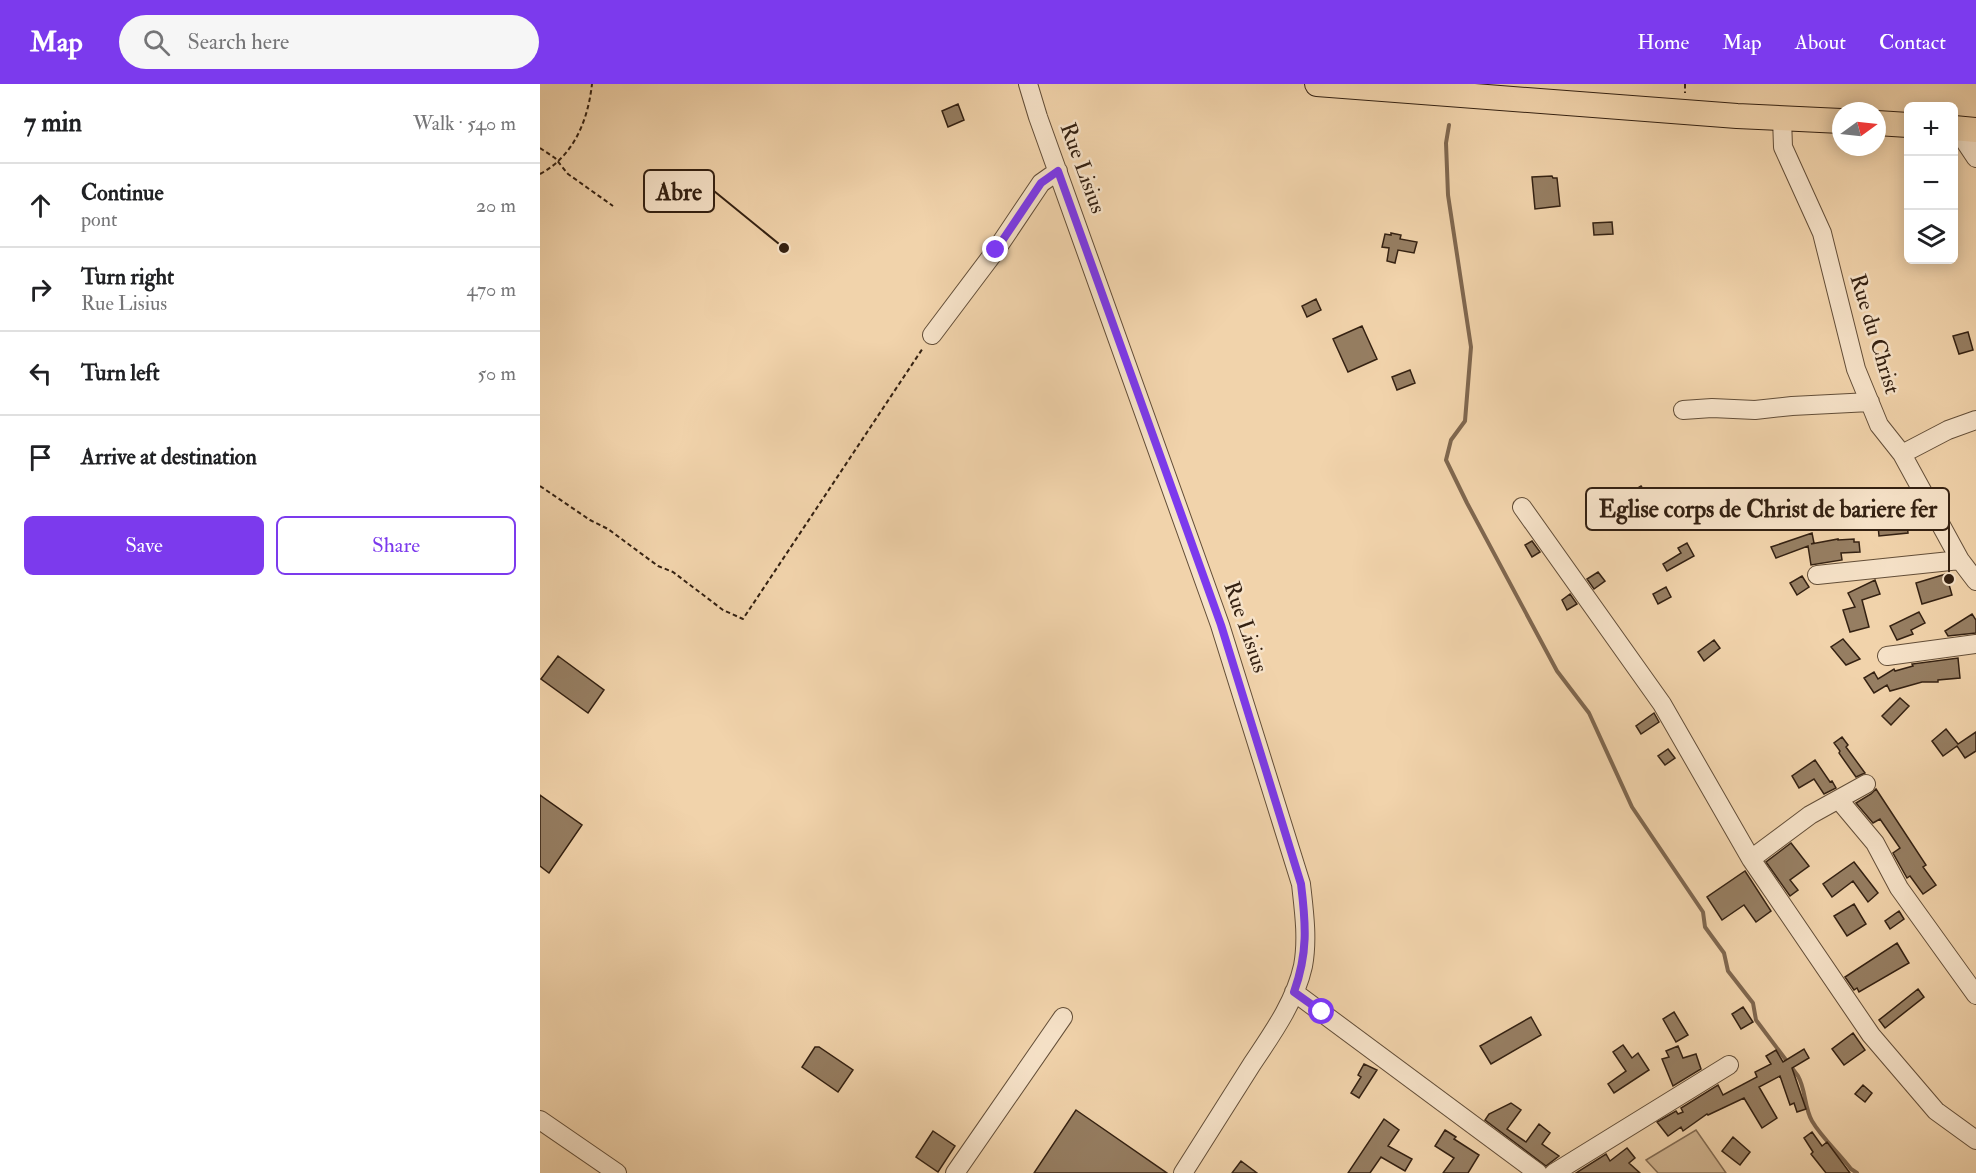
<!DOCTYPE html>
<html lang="en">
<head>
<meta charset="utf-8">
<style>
	:root { --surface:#fff; --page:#f6f6f6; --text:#202124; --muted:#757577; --line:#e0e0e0; --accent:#7c3aed }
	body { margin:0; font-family:"IM FELL Double Pica",serif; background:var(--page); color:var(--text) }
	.controls { position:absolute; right:18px; top:18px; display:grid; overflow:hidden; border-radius:9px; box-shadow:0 3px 15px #0003 }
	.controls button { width:54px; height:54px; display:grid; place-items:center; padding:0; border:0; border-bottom:2px solid var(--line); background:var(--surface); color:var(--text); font:30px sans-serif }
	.compass { position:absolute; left:1292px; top:18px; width:54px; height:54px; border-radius:50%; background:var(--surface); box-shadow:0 3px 15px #0003; rotate:75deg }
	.stop { position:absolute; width:18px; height:18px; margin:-14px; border:4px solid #7c3aed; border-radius:50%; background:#fff }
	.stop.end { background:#7c3aed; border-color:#fff; box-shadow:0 2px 6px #0008 }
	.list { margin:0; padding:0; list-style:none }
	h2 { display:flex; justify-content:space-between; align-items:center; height:78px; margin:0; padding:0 24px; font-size:26px }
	h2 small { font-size:20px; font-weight:400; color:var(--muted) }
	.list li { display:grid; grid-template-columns:39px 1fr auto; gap:18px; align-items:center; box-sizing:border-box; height:84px; padding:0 24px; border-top:2px solid var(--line) }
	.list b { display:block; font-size:22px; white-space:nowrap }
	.list p { margin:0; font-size:20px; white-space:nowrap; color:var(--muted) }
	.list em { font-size:20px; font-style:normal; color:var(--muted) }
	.actions { display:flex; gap:12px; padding:18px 24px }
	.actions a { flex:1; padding:14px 0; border:2px solid var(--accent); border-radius:9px; text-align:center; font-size:21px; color:var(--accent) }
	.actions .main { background:var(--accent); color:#fff }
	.icon { flex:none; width:33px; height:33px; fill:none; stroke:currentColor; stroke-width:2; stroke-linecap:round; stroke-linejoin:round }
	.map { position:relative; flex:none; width:1436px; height:1089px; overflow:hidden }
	header { display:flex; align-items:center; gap:36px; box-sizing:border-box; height:84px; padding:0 30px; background:var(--accent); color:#fff }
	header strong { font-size:28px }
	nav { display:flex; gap:33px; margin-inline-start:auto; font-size:21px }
	.search { width:420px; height:54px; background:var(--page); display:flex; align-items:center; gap:15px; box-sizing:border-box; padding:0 21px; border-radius:33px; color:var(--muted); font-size:22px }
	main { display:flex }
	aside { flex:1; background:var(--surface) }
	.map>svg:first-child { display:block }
	.green { fill:#d1b591; stroke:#826b52; stroke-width:1.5 }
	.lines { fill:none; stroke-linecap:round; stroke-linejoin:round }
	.stream { stroke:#7f674f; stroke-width:4 }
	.building { fill:#967e62; stroke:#342112; stroke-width:1.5 }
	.minor-casing { stroke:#634e38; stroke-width:20 }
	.major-casing { stroke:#342112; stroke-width:26 }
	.path { stroke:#342112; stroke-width:2; stroke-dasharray:4.5 3; stroke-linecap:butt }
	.minor { stroke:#f6e2c8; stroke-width:18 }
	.major { stroke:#f1d3ab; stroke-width:24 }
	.route { stroke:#7c3aed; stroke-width:8 }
	.labels { text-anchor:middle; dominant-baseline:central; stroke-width:5; stroke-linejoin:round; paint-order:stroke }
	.street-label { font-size:22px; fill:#342112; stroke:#f6e2c8 }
	.leader { fill:none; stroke:#342112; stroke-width:2 }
	.callout-dot { fill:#342112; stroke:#f6e2c8; stroke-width:2 }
	.callout { fill:#f6e2c8; stroke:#342112; stroke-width:2 }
	.callout-label { font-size:24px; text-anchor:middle; font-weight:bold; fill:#342112 }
</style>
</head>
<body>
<header>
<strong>Map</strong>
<div class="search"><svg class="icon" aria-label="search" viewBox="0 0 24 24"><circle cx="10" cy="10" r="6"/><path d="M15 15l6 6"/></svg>Search here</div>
<nav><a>Home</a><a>Map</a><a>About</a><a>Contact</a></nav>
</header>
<main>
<aside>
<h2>7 min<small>Walk · 540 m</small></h2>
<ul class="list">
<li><svg class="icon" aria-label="ahead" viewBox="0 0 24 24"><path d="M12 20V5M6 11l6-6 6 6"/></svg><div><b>Continue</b><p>pont</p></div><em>20 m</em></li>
<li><svg class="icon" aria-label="right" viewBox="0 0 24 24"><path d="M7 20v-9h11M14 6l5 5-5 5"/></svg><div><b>Turn right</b><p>Rue Lisius</p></div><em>470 m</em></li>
<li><svg class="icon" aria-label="left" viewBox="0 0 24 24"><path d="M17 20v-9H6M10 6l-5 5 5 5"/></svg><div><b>Turn left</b></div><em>50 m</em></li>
<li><svg class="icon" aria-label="arrive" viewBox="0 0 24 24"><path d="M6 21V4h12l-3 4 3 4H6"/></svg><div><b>Arrive at destination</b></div></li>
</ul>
<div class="actions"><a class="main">Save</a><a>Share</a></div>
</aside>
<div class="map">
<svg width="1436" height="1089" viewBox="0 0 1436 1089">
	<rect width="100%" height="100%" fill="#f1d3ab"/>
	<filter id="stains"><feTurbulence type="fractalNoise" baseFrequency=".00333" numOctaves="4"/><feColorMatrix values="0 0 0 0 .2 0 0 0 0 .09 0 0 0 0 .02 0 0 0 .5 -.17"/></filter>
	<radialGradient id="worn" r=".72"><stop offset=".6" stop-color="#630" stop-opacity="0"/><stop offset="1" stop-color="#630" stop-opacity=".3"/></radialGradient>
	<!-- green -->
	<path class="green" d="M 1156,1046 L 1186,1089 L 1118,1089 L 1106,1076 Z"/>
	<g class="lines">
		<!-- stream -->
		<path class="stream" d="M 909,41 L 906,59 L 908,111 L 931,263 L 925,337 L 911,356 L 906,376 L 927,419 L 1017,587 L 1049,629 L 1092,723 L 1163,828 L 1165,843 L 1184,869 L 1188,887 L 1213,919 L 1216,936 L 1258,992 C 1266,1006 1264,1023 1272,1037 C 1282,1054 1299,1069 1311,1085 L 1317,1089"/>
	</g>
	<!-- building -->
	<path class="building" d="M 418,20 L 424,36 L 408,43 L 402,27 Z
		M 1012,92 L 1013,94 L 1017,94 L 1020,122 L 995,125 L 992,93 Z
		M 1072,138 L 1073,150 L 1054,151 L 1053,139 Z
		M 851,149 L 861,151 L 860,155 L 877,158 L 874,169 L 858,166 L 855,179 L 847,177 L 849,164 L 842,163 L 845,150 L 851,151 Z
		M 776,215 L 781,226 L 767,233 L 762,222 Z
		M 822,242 L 837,275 L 808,288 L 793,255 Z
		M 1428,248 L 1433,266 L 1419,270 L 1413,252 Z
		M 870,286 L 875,299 L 857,306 L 852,293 Z
		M 1101,402 L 1110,416 L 1100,422 L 1091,408 Z
		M 1366,428 L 1368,449 L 1339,452 L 1337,431 Z
		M 1272,449 L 1274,459 L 1271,460 L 1298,455 L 1298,456 L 1314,455 L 1314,458 L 1319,458 L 1320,468 L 1301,469 L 1302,476 L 1271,481 L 1268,462 L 1236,474 L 1231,463 Z
		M 992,457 L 1000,468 L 992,473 L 985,461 Z
		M 1147,459 L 1154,472 L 1127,487 L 1123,480 L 1141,469 L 1138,464 Z
		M 1058,488 L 1065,497 L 1054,505 L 1047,495 Z
		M 1406,490 L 1412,511 L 1382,520 L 1376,499 Z
		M 1262,492 L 1269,503 L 1257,511 L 1250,499 Z
		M 1335,496 L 1340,510 L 1322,516 L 1329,543 L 1310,548 L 1303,526 L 1315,523 L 1308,509 Z
		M 1126,503 L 1131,513 L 1118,520 L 1113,510 Z
		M 1030,510 L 1037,520 L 1027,526 L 1022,516 Z
		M 1379,528 L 1385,539 L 1371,546 L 1373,550 L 1357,556 L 1350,542 Z
		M 1432,530 L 1436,536 L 1436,549 L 1408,552 L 1405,547 Z
		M 1303,555 L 1320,575 L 1306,581 L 1291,563 Z
		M 1174,556 L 1180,564 L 1164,577 L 1158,568 Z
		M 18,572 L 64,606 L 48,629 L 1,595 Z
		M 1418,574 L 1420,594 L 1398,596 L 1398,598 L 1382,598 L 1350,607 L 1347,601 L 1334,609 L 1324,594 L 1334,588 L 1338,595 L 1354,585 L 1355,587 L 1373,582 L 1372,580 Z
		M 1360,614 L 1369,622 L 1351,641 L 1342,632 Z
		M 1114,629 L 1119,638 L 1101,650 L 1096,642 Z
		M 1406,645 L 1418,660 L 1436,648 L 1436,667 L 1425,674 L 1417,662 L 1403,672 L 1392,657 Z
		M 1302,653 L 1308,661 L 1306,663 L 1325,689 L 1316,693 L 1299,669 L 1300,667 L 1294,659 Z
		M 1128,665 L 1135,674 L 1125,681 L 1118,672 Z
		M 1275,676 L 1290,698 L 1292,697 L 1296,704 L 1284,710 L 1274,695 L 1259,704 L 1252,692 Z
		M 1336,705 L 1386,781 L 1383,783 L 1396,801 L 1383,810 L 1370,792 L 1367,794 L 1353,769 L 1360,764 L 1340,735 L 1333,739 L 1316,719 L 1331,710 Z
		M 0,711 L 42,741 L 9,789 L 0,782 Z
		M 1251,759 L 1269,782 L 1250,796 L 1258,806 L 1250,812 L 1226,778 Z
		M 1314,778 L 1338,809 L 1328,818 L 1313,797 L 1292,813 L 1283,800 Z
		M 1205,787 L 1231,827 L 1216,838 L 1204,821 L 1182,836 L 1167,813 Z
		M 1314,820 L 1326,840 L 1307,852 L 1294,832 Z
		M 1359,827 L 1364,835 L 1350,845 L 1345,837 Z
		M 1357,859 L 1369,879 L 1319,908 L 1317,904 L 1314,906 L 1305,893 Z
		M 1378,905 L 1384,913 L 1345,944 L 1339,936 Z
		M 1203,923 L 1213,938 L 1201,945 L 1192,930 Z
		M 1134,928 L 1148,951 L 1136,958 L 1123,935 Z
		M 991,933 L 1001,951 L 951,980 L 940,962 Z
		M 1313,949 L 1325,966 L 1304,981 L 1292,965 Z
		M 1083,961 L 1092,974 L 1098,969 L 1109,986 L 1074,1009 L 1068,1000 L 1086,987 L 1073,968 Z
		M 1138,962 L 1143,974 L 1156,970 L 1161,985 L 1133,1002 L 1122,975 L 1129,973 L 1126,967 Z
		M 275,963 L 279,963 L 313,986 L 298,1008 L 262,983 Z
		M 1264,965 L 1269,974 L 1252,984 L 1266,1025 L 1257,1028 L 1254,1019 L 1250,1021 L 1240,992 L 1219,1003 L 1237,1034 L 1222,1044 L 1204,1014 L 1168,1031 L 1167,1030 L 1143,1047 L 1141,1043 L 1128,1052 L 1117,1038 L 1136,1027 L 1138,1030 L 1143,1028 L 1141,1024 L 1178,1001 L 1183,1011 L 1217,993 L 1215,988 L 1231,980 L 1226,972 L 1236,966 L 1243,978 Z
		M 824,980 L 837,986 L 819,1014 L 811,1009 L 821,993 L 818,991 Z
		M 1323,1001 L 1332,1009 L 1325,1018 L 1315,1010 Z
		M 971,1019 L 981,1026 L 967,1045 L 986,1058 L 999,1040 L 1010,1049 L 1002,1060 L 1019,1072 L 1006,1082 L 945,1036 L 949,1030 Z
		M 536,1026 L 627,1089 L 494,1089 Z
		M 844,1035 L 859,1046 L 848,1062 L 872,1075 L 865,1087 L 841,1073 L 830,1089 L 808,1089 Z
		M 905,1046 L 916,1053 L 914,1055 L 939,1071 L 928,1089 L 903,1089 L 914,1074 L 895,1062 Z
		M 393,1047 L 415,1062 L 398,1088 L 376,1073 Z
		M 1272,1048 L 1282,1062 L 1287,1058 L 1310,1089 L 1286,1089 L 1271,1070 L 1273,1068 L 1264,1054 Z
		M 1193,1053 L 1210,1068 L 1200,1081 L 1182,1067 Z
		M 1087,1064 L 1095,1074 L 1089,1079 L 1100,1089 L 1036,1089 L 1066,1070 L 1070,1077 Z
		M 701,1077 L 717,1089 L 692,1089 Z"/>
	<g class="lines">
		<!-- minor casing -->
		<g class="minor-casing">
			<path id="minor" d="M 488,0 L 498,33 L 680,541 L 761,800 C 764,827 768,855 763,882 C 755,918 732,950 712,980 C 689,1016 666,1053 643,1089
				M 1242,34 L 1243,63 L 1282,149 L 1316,285 L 1339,341 L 1362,370 L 1420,476 L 1436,497
				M 1416,44 L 1436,74
				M 392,251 L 456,166 L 501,99 L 518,87
				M 1143,326 L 1172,324 L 1215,326 L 1252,322 L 1330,318
				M 1362,370 L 1408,346 L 1436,336
				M 982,423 L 1122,620 L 1211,775 L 1331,951 L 1396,1027 L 1436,1056
				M 1277,491 L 1420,476
				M 1347,572 L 1436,560
				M 1299,716 L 1335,759 L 1359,804 L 1436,911
				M 1211,775 L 1270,731 L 1326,700
				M 754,908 L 998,1089
				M 0,1036 L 77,1089
				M 415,1089 L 523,933
				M 1014,1089 L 1189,981"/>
		</g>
		<!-- major casing -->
		<g class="major-casing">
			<path id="major" d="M 777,0 L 1197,32 L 1301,37
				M 1337,39 L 1368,41
				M 1414,44 L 1436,46"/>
		</g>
		<!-- path -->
		<path class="path" d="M 1145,0 L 1145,9
			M 0,64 L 15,74 L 28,90 L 73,122
			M 0,90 C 34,72 48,36 52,0
			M 0,402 L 50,436 L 68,445 L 118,482 L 133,488 L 183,526 L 203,535 L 383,264"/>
		<!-- minor -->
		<use href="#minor" class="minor"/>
		<!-- major -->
		<use href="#major" class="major"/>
	</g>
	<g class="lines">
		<!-- route -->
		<path class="route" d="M 456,166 L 501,99 L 518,87 L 681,541 L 761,800 C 766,841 768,869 754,908 L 782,928"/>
	</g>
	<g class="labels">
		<!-- street labels -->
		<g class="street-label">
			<text transform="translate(543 84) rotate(70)">Rue Lisius</text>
			<text transform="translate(1335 250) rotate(73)">Rue du Christ</text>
			<text transform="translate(706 543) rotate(71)">Rue Lisius</text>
		</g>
	</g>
	<!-- callouts -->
	<path class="leader" d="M244 164L174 107M1409 495L1409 425"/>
	<g class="callout-dot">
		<circle cx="244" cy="164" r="6"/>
		<circle cx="1409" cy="495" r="6"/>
	</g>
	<g class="callout">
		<rect x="104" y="86" width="70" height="42" rx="6"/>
		<rect x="1046" y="404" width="363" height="42" rx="6"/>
	</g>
	<g class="callout-label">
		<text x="139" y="116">Abre</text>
		<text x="1228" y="433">Eglise corps de Christ de bariere fer</text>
	</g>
	<rect width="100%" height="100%" filter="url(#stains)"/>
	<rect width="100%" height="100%" fill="url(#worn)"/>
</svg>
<div class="controls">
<button>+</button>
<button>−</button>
<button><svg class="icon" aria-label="layers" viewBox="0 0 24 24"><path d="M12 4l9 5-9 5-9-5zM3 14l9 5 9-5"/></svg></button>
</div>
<svg class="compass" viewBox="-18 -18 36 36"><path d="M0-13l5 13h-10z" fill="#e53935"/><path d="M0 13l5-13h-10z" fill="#757577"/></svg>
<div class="stop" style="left:782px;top:928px"></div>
<div class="stop end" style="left:456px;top:166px"></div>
</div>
</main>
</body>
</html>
